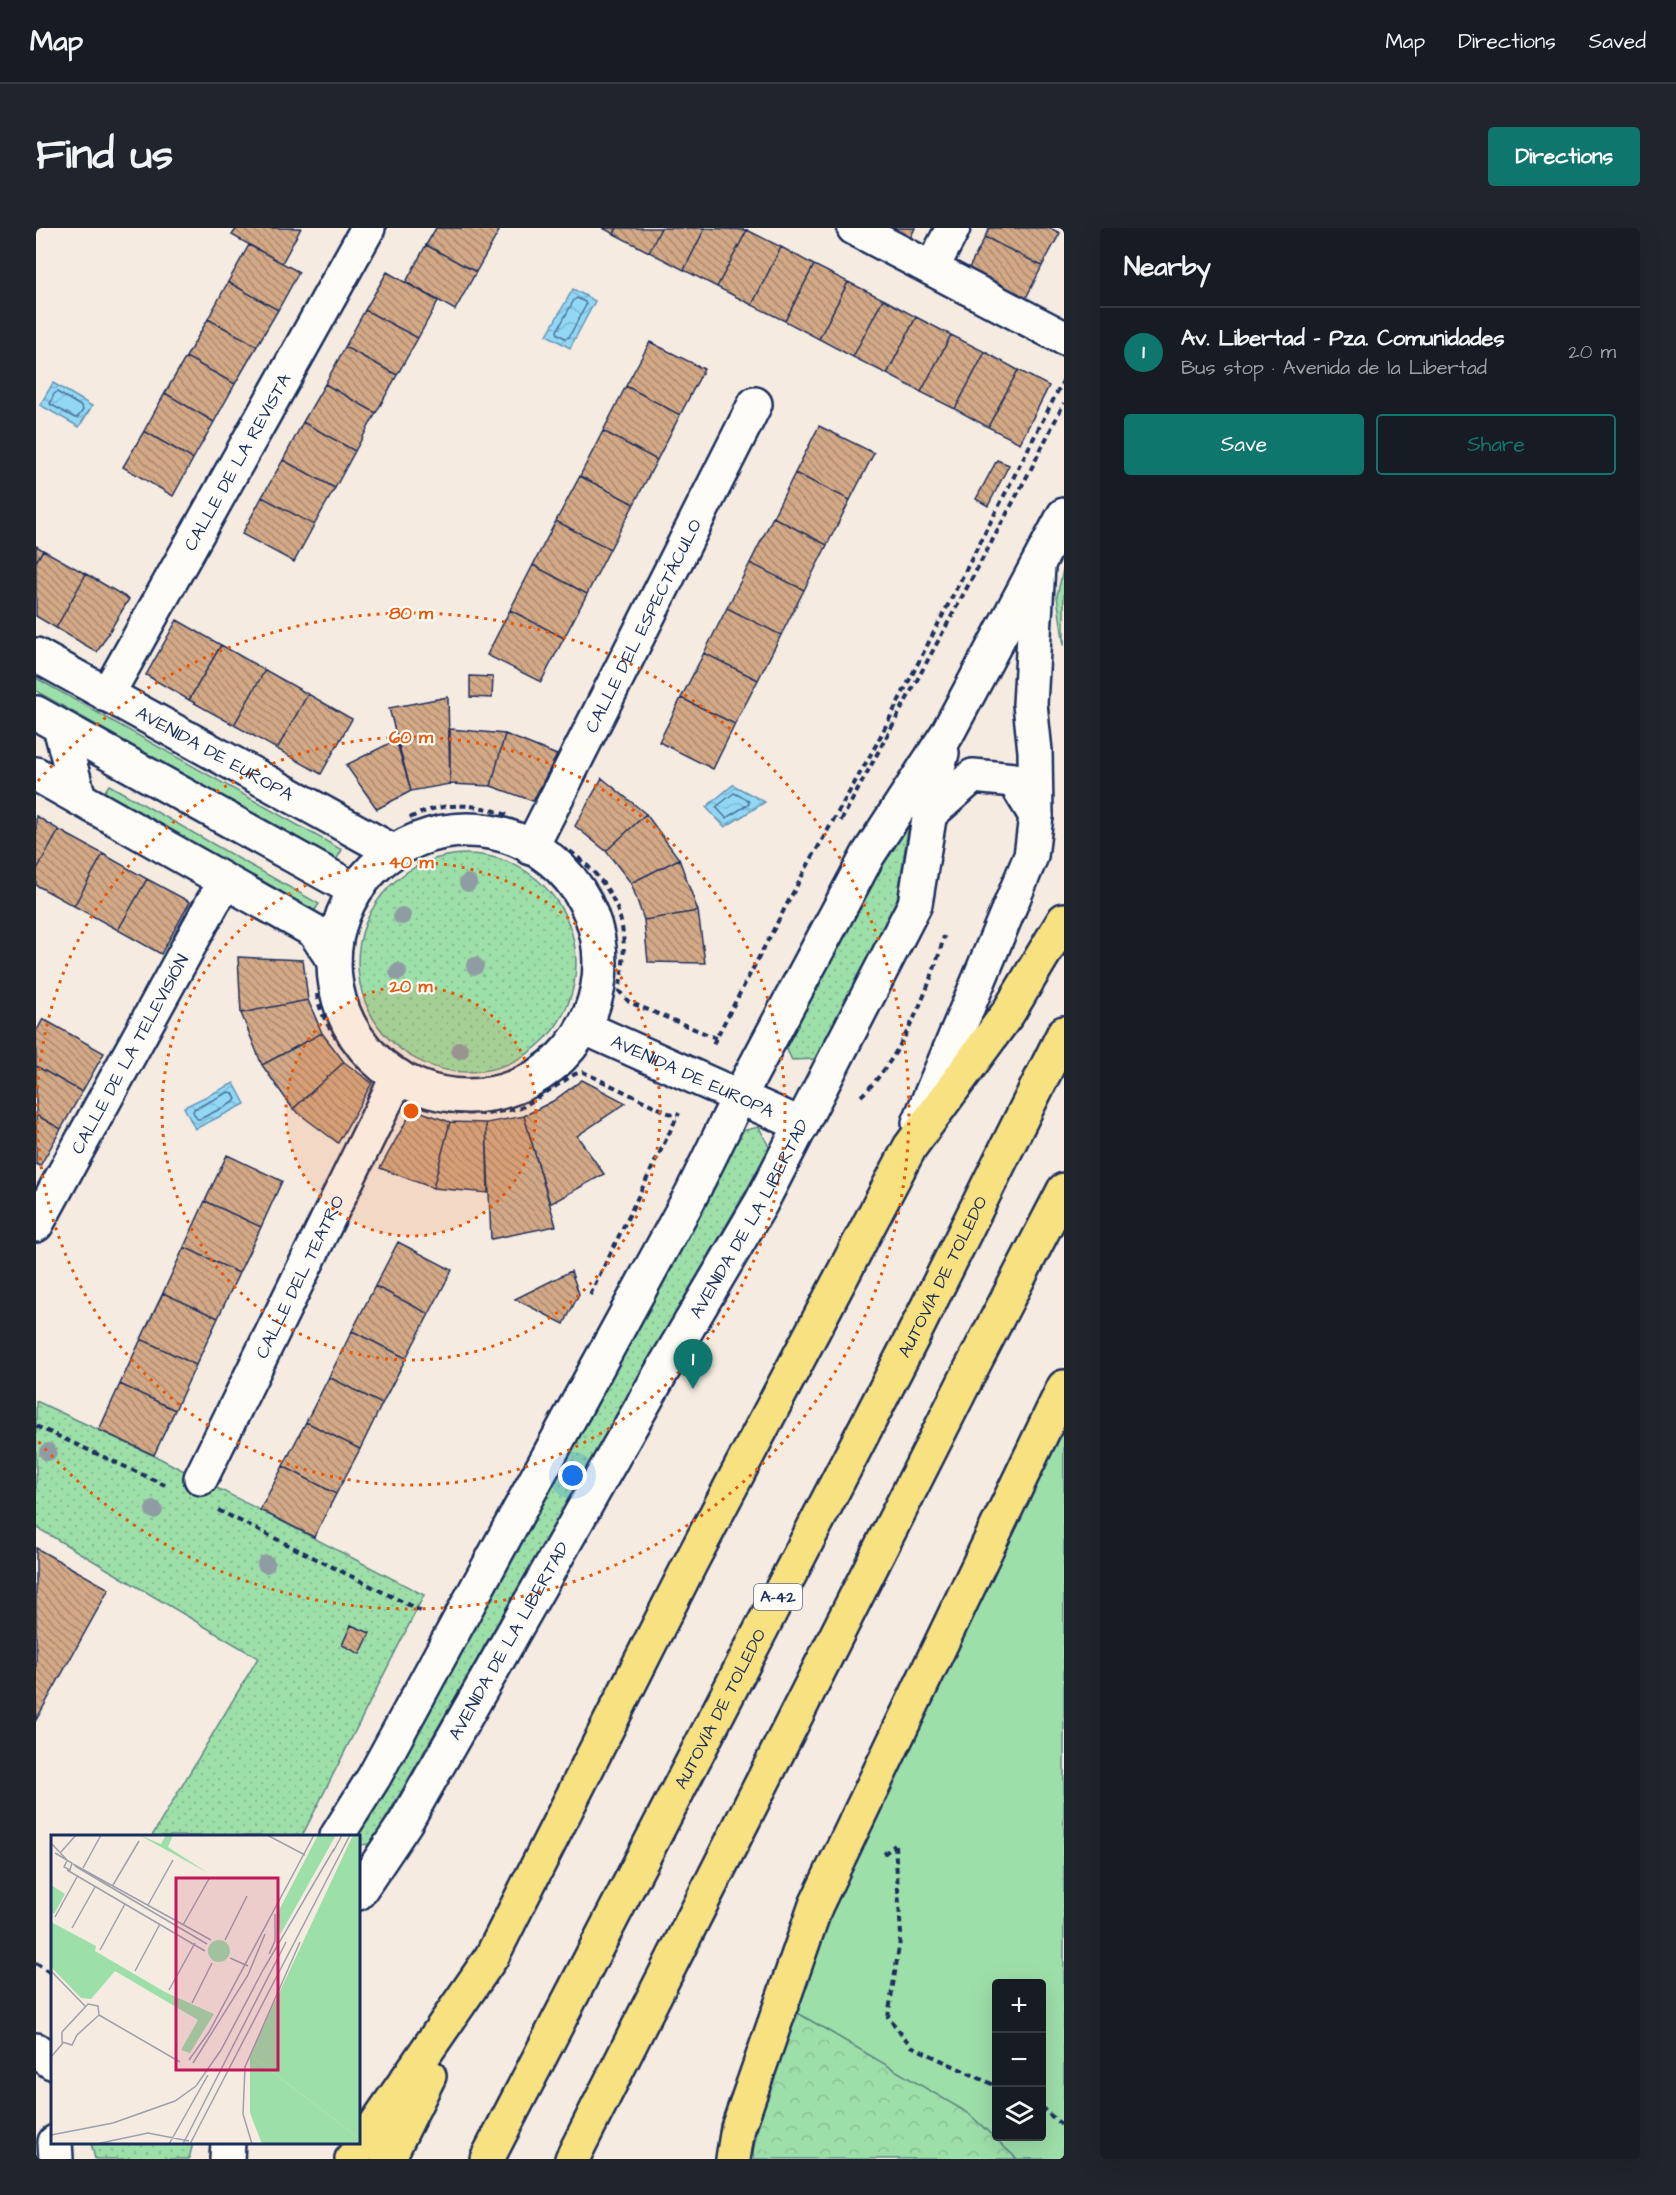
<!DOCTYPE html>
<html lang="en">
<head>
<meta charset="utf-8">
<style>
	:root { --surface:#171b24; --page:#20242c; --text:#f1f3f6; --muted:#9ea1a6; --line:#363941; --accent:#0f766e }
	body { margin:0; font-family:"Architects Daughter",sans-serif; background:var(--page); color:var(--text) }
	.controls { position:absolute; right:18px; bottom:18px; display:grid; overflow:hidden; border-radius:6px; box-shadow:0 6px 24px #0002 }
	.controls button { width:54px; height:54px; display:grid; place-items:center; padding:0; border:0; border-bottom:2px solid var(--line); background:var(--surface); color:var(--text); font:30px sans-serif }
	.you { position:absolute; left:537px; top:1248px; width:21px; height:21px; margin:-15px; border:4px solid #fff; border-radius:50%; background:#1a73e8; box-shadow:0 0 0 9px #1a73e833 }
	.badge { display:grid; place-items:center; width:39px; height:39px; border-radius:50%; background:var(--accent); color:#fff; font-size:20px; font-weight:700 }
	.pin { position:absolute; translate:-50% -50px; filter:drop-shadow(0 2px 3px #0008) }
	.pin::after { content:''; position:absolute; top:32px; width:21px; height:18px; background:inherit; clip-path:polygon(0 0,100% 0,50% 100%) }
	.list { margin:0; padding:0; list-style:none }
	h2 { display:flex; justify-content:space-between; align-items:center; height:78px; margin:0; padding:0 24px; font-size:26px }
	h2 small { font-size:20px; font-weight:400; color:var(--muted) }
	.list li { display:grid; grid-template-columns:39px 1fr auto; gap:18px; align-items:center; box-sizing:border-box; height:90px; padding:0 24px; border-top:2px solid var(--line) }
	.list b { display:block; font-size:22px; white-space:nowrap }
	.list p { margin:0; font-size:20px; white-space:nowrap; color:var(--muted) }
	.list em { font-size:20px; font-style:normal; color:var(--muted) }
	.actions { display:flex; gap:12px; padding:18px 24px }
	.actions a { flex:1; padding:14px 0; border:2px solid var(--accent); border-radius:6px; text-align:center; font-size:21px; color:var(--accent) }
	.actions .main { background:var(--accent); color:#fff }
	.icon { flex:none; width:33px; height:33px; fill:none; stroke:currentColor; stroke-width:2; stroke-linecap:round; stroke-linejoin:round }
	.map { position:relative; flex:none; width:1028px; height:1931px; overflow:hidden; border-radius:6px }
	header { display:flex; align-items:center; gap:36px; box-sizing:border-box; height:84px; padding:0 30px; background:var(--surface); border-bottom:2px solid var(--line) }
	header strong { font-size:28px }
	nav { display:flex; gap:33px; margin-inline-start:auto; font-size:21px }
	.intro { display:flex; align-items:center; justify-content:space-between; box-sizing:border-box; height:144px; padding:0 36px }
	h1 { margin:0; font-size:42px }
	.button { padding:15px 27px; border-radius:6px; background:var(--accent); color:#fff; font-size:21px; font-weight:700 }
	main { display:flex; gap:36px; padding:0 36px }
	aside { flex:1; background:var(--surface); border-radius:6px; box-shadow:0 6px 24px #0002 }
	.map>svg:first-child { display:block }
	.grass { fill:#9ddfa9; stroke:#5c8784; stroke-width:1.5; fill-rule:evenodd }
	.forest { fill:url(#forest-crowns); stroke:#5c8784; stroke-width:1.5 }
	.park { fill:url(#park-dots); stroke:#5c8784; stroke-width:1.5 }
	.water { fill:url(#water-waves); stroke:#6294b8; stroke-width:1.5 }
	.lines { fill:none; stroke-linecap:round; stroke-linejoin:round }
	.shore { stroke:#4b739a; stroke-width:1.5 }
	.building { fill:url(#building-back-hatch); stroke:#1b2f5e; stroke-width:1.5 }
	.street-casing { stroke:#1b2f5e; stroke-width:38 }
	.secondary-casing { stroke:#1b2f5e; stroke-width:38 }
	.highway-casing { stroke:#1b2f5e; stroke-width:38 }
	.path { stroke:#1b2f5e; stroke-width:4; stroke-dasharray:6 4.5; stroke-linecap:butt }
	.street { stroke:#fdfcf7; stroke-width:33 }
	.secondary { stroke:#fdfcf7; stroke-width:33 }
	.highway { stroke:#f8e181; stroke-width:33 }
	.tree { fill:#8f9ca3 }
	.ring { fill:none; stroke:#e8590c; stroke-width:3; stroke-dasharray:3 6 }
	.labels { text-anchor:middle; dominant-baseline:central; stroke-width:4.5; stroke-linejoin:round; paint-order:stroke }
	.shield { fill:#fdfcf7; stroke:#5f6c8c; stroke-width:1.5 }
	.shield-label { font-size:16px; font-weight:bold; fill:#1b2f5e }
	.street-label { font-size:18px; fill:#1b2f5e; stroke:#fdfcf7 }
	.inset-road { fill:none; stroke:#9ea0ac; stroke-width:1.5 }
	.view { fill:#c2185b; fill-opacity:0.15; stroke:#c2185b; stroke-width:3 }
	.inset-edge { fill:none; stroke:#1b2f5e; stroke-width:3 }
	.centre { fill:#e8590c; stroke:#fdfcf7; stroke-width:3 }
	.ring-label { font-size:18px; text-anchor:middle; font-weight:bold; fill:#e8590c; stroke:#fdfcf7; stroke-width:4.5; stroke-linejoin:round; paint-order:stroke }
</style>
</head>
<body>
<header>
<strong>Map</strong>
<nav><a>Map</a><a>Directions</a><a>Saved</a></nav>
</header>
<div class="intro"><h1>Find us</h1><a class="button">Directions</a></div>
<main>
<div class="map">
<svg width="1028" height="1931" viewBox="0 0 1028 1931">
	<defs>
		<pattern id="forest-crowns" width="20" height="18" patternUnits="userSpaceOnUse" patternTransform="scale(1.5)"><rect width="20" height="18" fill="#9ddfa9"/><path d="M2 6a3 3 0 1 1 6 0M12 15a3 3 0 1 1 6 0" fill="none" stroke="#87c094"/></pattern>
		<pattern id="park-dots" width="8" height="8" patternUnits="userSpaceOnUse" patternTransform="scale(1.5)"><rect width="8" height="8" fill="#9ddfa9"/><path d="M2 2h.1M6 6h.1" fill="none" stroke="#87c094" stroke-width="1.8" stroke-linecap="round"/></pattern>
		<pattern id="water-waves" width="16" height="10" patternUnits="userSpaceOnUse" patternTransform="scale(1.5)"><rect width="16" height="10" fill="#92d8f4"/><path d="M0 5q4-4 8 0t8 0" fill="none" stroke="#7dbad4"/></pattern>
		<pattern id="building-back-hatch" width="6" height="6" patternUnits="userSpaceOnUse" patternTransform="scale(1.5)"><rect width="6" height="6" fill="#d4a986"/><path d="M-1 5l2 2M0 0l6 6M5-1l2 2" fill="none" stroke="#ab8a71"/></pattern>
	</defs>
	<rect width="100%" height="100%" fill="#f5ebe0"/>
	<filter id="ink" filterUnits="userSpaceOnUse"><feTurbulence type="fractalNoise" baseFrequency=".0167" numOctaves="2"/><feDisplacementMap in="SourceGraphic" scale="12" xChannelSelector="R" yChannelSelector="G"/><feConvolveMatrix kernelMatrix="1 2 1 2 8 2 1 2 1" color-interpolation-filters="sRGB"/></filter>
	<g filter="url(#ink)">
		<!-- grass -->
		<path class="grass" d="M 1028,337 L 1028,418 L 1021,368 Z
			M 0,450 L 306,622 L 300,632 L 0,463 Z
			M 73,557 L 283,676 L 277,685 L 67,566 Z
			M 1028,1174 L 1028,1931 L 981,1931 L 932,1885 L 748,1777 ZM 960,1756 L 1005,1756 L 1005,1908 L 960,1908 Z"/>
		<!-- forest -->
		<path class="forest" d="M 748,1777 L 932,1885 L 981,1931 L 718,1931 L 717,1924 Z"/>
		<!-- park -->
		<path class="park" d="M 876,575 L 861,673 L 781,831 L 756,832 L 748,816 Z
			M322 735a109 109 0 1 1 218 0a109 109 0 1 1-218 0Z
			M 723,899 L 734,921 L 335,1616 L 323,1617 L 322,1608 L 314,1608 L 701,904 Z
			M 0,1173 L 125,1231 L 388,1367 L 266,1608 L 116,1608 L 222,1430 L 0,1299 Z
			M 55,1915 L 55,1914 L 157,1915 L 153,1931 L 59,1931 Z"/>
		<!-- water -->
		<path class="water" d="M 537,61 L 559,73 L 534,120 L 511,107 Z
			M 17,155 L 56,178 L 43,199 L 4,177 Z
			M 697,557 L 729,574 L 689,599 L 670,579 Z
			M 198,855 L 209,876 L 159,901 L 148,879 Z"/>
		<g class="lines">
			<!-- shore -->
			<path class="shore" d="M 541,70 L 549,74 L 550,77 L 533,109 L 529,110 L 522,106 L 521,103 L 538,72 Z
				M 21,164 L 46,179 L 47,182 L 42,189 L 39,190 L 14,176 L 18,166 Z
				M 698,565 L 712,572 L 713,576 L 690,590 L 680,579 Z
				M 193,864 L 197,865 L 200,871 L 198,874 L 164,891 L 161,891 L 157,884 L 158,881 Z"/>
		</g>
		<!-- building -->
		<path class="building" d="M 201,0 L 265,0 L 246,35 L 196,7 Z
			M 400,0 L 458,0 L 463,3 L 440,44 L 390,17 Z
			M 567,0 L 581,0 L 578,6 Z
			M 581,0 L 625,0 L 613,24 L 578,6 Z
			M 625,0 L 669,0 L 648,42 L 613,24 Z
			M 669,0 L 711,2 L 681,59 L 648,42 Z
			M 846,0 L 879,0 L 873,13 Z
			M 953,0 L 1014,0 L 1024,5 L 1006,38 L 949,9 Z
			M 711,2 L 745,19 L 716,77 L 681,59 Z
			M 949,9 L 1006,38 L 988,74 L 932,42 Z
			M 213,17 L 263,44 L 242,82 L 192,54 Z
			M 390,17 L 440,44 L 419,82 L 370,54 Z
			M 745,19 L 778,37 L 749,93 L 716,77 Z
			M 778,37 L 812,54 L 783,111 L 749,93 Z
			M 351,44 L 402,73 L 382,110 L 329,82 Z
			M 192,54 L 242,82 L 221,118 L 172,91 Z
			M 812,54 L 847,71 L 817,129 L 783,111 Z
			M 847,71 L 880,89 L 851,146 L 817,129 Z
			M 329,82 L 382,110 L 361,147 L 309,119 Z
			M 880,89 L 915,107 L 885,164 L 851,146 Z
			M 172,91 L 221,118 L 199,156 L 150,129 Z
			M 915,107 L 949,124 L 919,181 L 885,164 Z
			M 614,114 L 668,141 L 644,187 L 590,158 Z
			M 309,119 L 361,147 L 340,185 L 289,156 Z
			M 949,124 L 982,142 L 952,199 L 919,181 Z
			M 150,129 L 199,156 L 178,194 L 129,165 Z
			M 982,142 L 1013,158 L 984,215 L 952,199 Z
			M 289,156 L 340,185 L 319,223 L 267,194 Z
			M 590,158 L 644,187 L 621,232 L 567,203 Z
			M 129,165 L 178,194 L 157,231 L 108,203 Z
			M 267,194 L 319,223 L 299,260 L 247,232 Z
			M 783,198 L 838,225 L 814,272 L 759,245 Z
			M 108,203 L 157,231 L 137,268 L 87,239 Z
			M 567,203 L 621,232 L 598,276 L 544,248 Z
			M 247,232 L 299,260 L 278,297 L 226,269 Z
			M 961,232 L 973,237 L 952,278 L 940,271 Z
			M 759,245 L 814,272 L 791,317 L 737,289 Z
			M 544,248 L 598,276 L 574,321 L 520,293 Z
			M 226,269 L 278,297 L 258,334 L 206,306 Z
			M 737,289 L 791,317 L 768,362 L 714,335 Z
			M 520,293 L 574,321 L 551,366 L 497,337 Z
			M 0,318 L 7,322 L 0,334 Z
			M 7,322 L 50,346 L 20,400 L 0,388 L 0,334 Z
			M 714,335 L 768,362 L 745,407 L 691,380 Z
			M 497,337 L 551,366 L 528,410 L 474,382 Z
			M 50,346 L 93,371 L 61,424 L 20,400 Z
			M 691,380 L 745,407 L 722,452 L 668,425 Z
			M 474,382 L 528,410 L 505,454 L 451,427 Z
			M 141,392 L 185,417 L 153,472 L 110,447 Z
			M 185,417 L 229,442 L 198,497 L 153,472 Z
			M 668,425 L 722,452 L 699,496 L 645,470 Z
			M 229,442 L 272,466 L 241,521 L 198,497 Z
			M 434,448 L 457,449 L 456,470 L 434,469 Z
			M 272,466 L 316,491 L 285,546 L 241,521 Z
			M 412,469 L 414,556 L 375,563 L 353,480 Z
			M 645,470 L 699,496 L 677,541 L 623,514 Z
			M 414,501 L 469,506 L 455,558 L 414,556 Z
			M 469,506 L 521,527 L 497,573 L 455,558 Z
			M 360,512 L 375,563 L 341,581 L 310,537 Z
			M 566,550 L 610,586 L 570,623 L 539,598 Z
			M 610,586 L 643,631 L 595,655 L 570,623 Z
			M 0,588 L 23,602 L 0,643 Z
			M 23,602 L 67,626 L 38,678 L 0,657 L 0,643 Z
			M 67,626 L 111,651 L 82,702 L 38,678 Z
			M 643,631 L 662,683 L 608,692 L 595,655 Z
			M 111,651 L 154,674 L 125,726 L 82,702 Z
			M 662,683 L 669,735 L 612,734 L 608,692 Z
			M 202,729 L 267,732 L 272,772 L 205,785 Z
			M 272,772 L 286,805 L 226,837 L 205,785 Z
			M 7,791 L 68,825 L 46,864 L 0,838 L 0,804 Z
			M 286,805 L 308,834 L 257,881 L 226,837 Z
			M 308,834 L 336,855 L 302,915 L 257,881 Z
			M 0,838 L 46,864 L 25,901 L 0,887 Z
			M 546,852 L 590,875 L 541,908 L 568,946 L 514,976 L 488,888 L 517,873 Z
			M 377,881 L 414,894 L 397,960 L 344,940 Z
			M 0,887 L 25,901 L 4,938 L 0,936 Z
			M 488,888 L 520,998 L 455,1011 L 450,895 Z
			M 414,894 L 450,895 L 452,965 L 397,960 Z
			M 191,927 L 246,953 L 225,999 L 169,973 Z
			M 169,973 L 225,999 L 203,1045 L 148,1019 Z
			M 362,1014 L 416,1042 L 393,1086 L 339,1058 Z
			M 148,1019 L 203,1045 L 182,1090 L 127,1065 Z
			M 535,1043 L 543,1066 L 528,1096 L 479,1071 Z
			M 339,1058 L 393,1086 L 370,1130 L 316,1103 Z
			M 127,1065 L 182,1090 L 160,1137 L 105,1111 Z
			M 316,1103 L 370,1130 L 346,1176 L 293,1149 Z
			M 105,1111 L 160,1137 L 139,1182 L 84,1156 Z
			M 293,1149 L 346,1176 L 324,1221 L 270,1194 Z
			M 84,1156 L 139,1182 L 118,1227 L 63,1202 Z
			M 270,1194 L 324,1221 L 300,1266 L 247,1238 Z
			M 247,1238 L 300,1266 L 278,1309 L 224,1282 Z
			M 0,1320 L 73,1361 L 0,1492 Z
			M 315,1397 L 334,1405 L 324,1426 L 306,1417 Z"/>
		<g class="lines">
			<!-- street casing -->
			<g class="street-casing">
				<g id="street">
					<path d="M 818,0 L 1028,110"/>
					<path d="M 896,40 L 917,0"/>
					<path id="s1" d="M 0,427 L 358,624"/>
					<path id="s2" d="M 71,467 L 332,0"/>
					<path d="M 24,499 L 43,570"/>
					<path d="M 0,546 L 278,703 L 298,733"/>
					<path d="M 894,586 L 937,548 L 978,552 L 1000,588"/>
					<path id="s3" d="M 495,620 L 719,176"/>
					<path d="M 883,895 L 995,628 L 1000,588 L 999,523 L 994,476 L 1002,338"/>
					<path id="s4" d="M 0,997 L 177,674 L 190,655"/>
					<path id="s5" d="M 165,1250 L 362,848"/>
					<path d="M 0,1822 L 16,1834"/>
					<path d="M 19,1914 L 20,1931"/>
					<path d="M 191,1931 L 192,1914"/>
				</g>
			</g>
			<!-- secondary casing -->
			<g class="secondary-casing">
				<g id="secondary">
					<path d="M 0,485 L 319,662"/>
					<circle cx="431" cy="735" r="133"/>
					<path id="s6" d="M 547,799 L 766,897"/>
					<path d="M 301,1608 L 338,1549 L 655,967 L 703,869 L 832,627 L 911,506 L 1028,287"/>
					<path id="s7" d="M 322,1665 L 369,1595 L 626,1143 L 725,975 L 879,676 L 900,548 L 906,525"/>
				</g>
			</g>
			<!-- highway casing -->
			<g class="highway-casing">
				<g id="highway">
					<path d="M 316,1931 L 456,1728 L 655,1334 L 874,919 L 972,785 L 1028,692"/>
					<path d="M 352,1931 L 393,1848"/>
					<path id="s8" d="M 451,1931 L 876,1110 L 1028,805"/>
					<path d="M 536,1931 L 935,1141 L 1028,962"/>
					<path d="M 697,1931 L 702,1900 L 780,1677 L 1028,1159"/>
				</g>
			</g>
			<!-- path -->
			<path class="path" d="M 374,590 C 405,573 440,575 471,587
				M 805,593 L 996,239 L 1028,175
				M 534,623 C 586,663 595,701 583,763 L 593,774 L 680,810
				M 281,766 C 283,789 306,823 325,837
				M 677,816 L 768,644 L 840,517 L 1028,151
				M 825,868 C 863,834 896,757 908,708
				M 390,876 L 417,885 L 451,886 L 485,880 L 539,846 L 547,844 L 641,889
				M 554,1067 L 643,885
				M 0,1198 L 129,1257
				M 182,1282 L 385,1383
				M 859,1617 L 865,1706 L 852,1789 L 875,1818 L 960,1858
				M 848,1626 L 859,1617
				M 0,1735 L 16,1746
				M 1005,1879 L 1028,1899"/>
			<!-- street -->
			<use href="#street" class="street"/>
			<!-- secondary -->
			<use href="#secondary" class="secondary"/>
			<!-- highway -->
			<use href="#highway" class="highway"/>
		</g>
		<!-- trees -->
		<g class="tree">
			<circle cx="432" cy="655" r="9"/>
			<circle cx="366" cy="688" r="9"/>
			<circle cx="439" cy="738" r="9"/>
			<circle cx="362" cy="744" r="9"/>
			<circle cx="424" cy="822" r="9"/>
			<circle cx="12" cy="1224" r="9"/>
			<circle cx="118" cy="1282" r="9"/>
			<circle cx="230" cy="1336" r="9"/>
		</g>
	</g>
	<!-- distance rings -->
	<circle cx="375" cy="883" r="125" fill="#e8590c" fill-opacity=".12"/>
	<g class="ring">
		<circle cx="375" cy="883" r="125"/>
		<circle cx="375" cy="883" r="249"/>
		<circle cx="375" cy="883" r="374"/>
		<path d="M2 553A498 498 0 1 1 2 1213"/>
	</g>
	<g class="labels">
		<!-- shield labels -->
		<rect class="shield" x="718" y="1356" width="48" height="26" rx="4.5"/>
		<g class="shield-label">
			<text x="742" y="1369">A-42</text>
		</g>
		<!-- street labels -->
		<g class="street-label">
			<text stroke="none"><textPath href="#s2" startOffset="267">CALLE DE LA REVISTA</textPath></text>
			<text stroke="none"><textPath href="#s3" startOffset="249">CALLE DEL ESPECTÁCULO</textPath></text>
			<text stroke="none"><textPath href="#s1" startOffset="204">AVENIDA DE EUROPA</textPath></text>
			<text stroke="none"><textPath href="#s4" startOffset="195">CALLE DE LA TELEVISIÓN</textPath></text>
			<text stroke="none"><textPath href="#s6" startOffset="120">AVENIDA DE EUROPA</textPath></text>
			<text stroke="none"><textPath href="#s7" startOffset="780">AVENIDA DE LA LIBERTAD</textPath></text>
			<text stroke="none"><textPath href="#s5" startOffset="224">CALLE DEL TEATRO</textPath></text>
			<text stroke="none"><textPath href="#s8" startOffset="993">AUTOVÍA DE TOLEDO</textPath></text>
			<text stroke="none"><textPath href="#s7" startOffset="294">AVENIDA DE LA LIBERTAD</textPath></text>
			<text stroke="none"><textPath href="#s8" startOffset="507">AUTOVÍA DE TOLEDO</textPath></text>
		</g>
	</g>
	<!-- overview -->
	<g transform="translate(15 1607)">
		<rect width="309" height="309" fill="#f5ebe0"/>
		<path d="M 88,0 L 110,9 L 115,0 L 122,0 L 117,12 L 157,38 ZM 267,0 L 285,0 L 229,100 L 227,77 ZM 302,0 L 309,0 L 309,304 L 199,220 Z" fill="#9ddfa9"/>
		<path d="M 199,220 L 309,304 L 309,309 L 211,309 L 199,278 Z" fill="#9ddfa9"/>
		<path d="M 0,50 L 14,59 L 3,79 L 0,77 ZM 0,87 L 45,111 L 44,116 L 114,157 L 163,179 L 139,218 L 130,215 L 147,185 L 64,136 L 40,164 L 30,163 L 0,132 ZM157 116a11 11 0 1 1 22 0a11 11 0 1 1-22 0Z" fill="#9ddfa9"/>
		<path class="inset-road" d="M 216,0 L 254,20M 0,8 L 16,25M 10,17 L 25,0M 282,17 L 291,0M 4,18 L 21,28 L 19,35 L 13,32 L 16,26M 22,29 L 160,105M 24,31 L 156,109M 32,33 L 50,0M 16,35 L 154,116M 62,50 L 88,6M 97,70 L 122,25M 4,82 L 26,42M 132,90 L 159,42M 21,93 L 44,52M 174,105 L 196,61M 49,115 L 74,69M 218,119 L 224,106 L 224,79M 179,123 L 197,131M 0,136 L 34,171M 84,136 L 109,89M 118,155 L 144,108M 141,168 L 161,128M 48,180 L 129,227M 11,197 L 11,207 L 21,210 L 26,200 L 48,180M 11,197 L 37,169 L 47,171 L 48,180M 0,222 L 12,208M 138,225 L 158,197 L 263,0M 142,228 L 197,140 L 214,99M 0,300 L 62,288 L 124,266 L 145,251 L 170,215 L 212,135 L 283,14M 45,309 L 97,298 L 138,306M 118,309 L 157,240M 132,309 L 235,107M 139,309 L 299,0M 201,309 L 192,279 L 194,232 L 249,107"/>
		<path class="view" d="M 125,43 L 227,43 L 227,235 L 125,235 Z"/>
		<rect width="309" height="309" class="inset-edge"/>
	</g>
	<circle cx="375" cy="883" r="9" class="centre"/>
	<g class="ring-label">
		<text x="375" y="391">80 m</text>
		<text x="375" y="515">60 m</text>
		<text x="375" y="640">40 m</text>
		<text x="375" y="764">20 m</text>
	</g>
</svg>
<div class="controls">
<button>+</button>
<button>−</button>
<button><svg class="icon" aria-label="layers" viewBox="0 0 24 24"><path d="M12 4l9 5-9 5-9-5zM3 14l9 5 9-5"/></svg></button>
</div>
<div class="you"></div>
<div class="pin badge" style="left:657px;top:1161px">1</div>
</div>
<aside>
<h2>Nearby<small></small></h2>
<ul class="list">
<li><span class="badge">1</span><div><b>Av. Libertad - Pza. Comunidades</b><p>Bus stop · Avenida de la Libertad</p></div><em>20 m</em></li>
</ul>
<div class="actions"><a class="main">Save</a><a>Share</a></div>
</aside>
</main>
</body>
</html>
